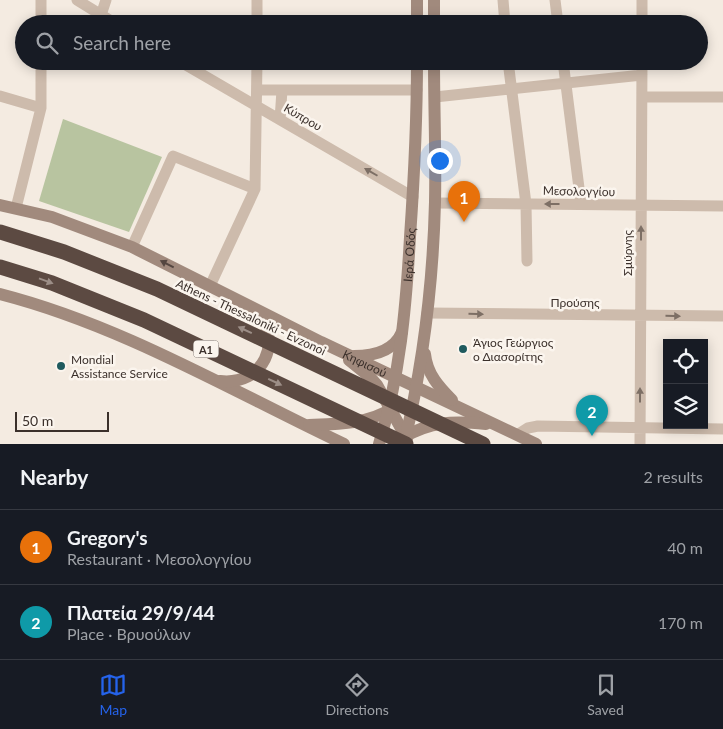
<!DOCTYPE html>
<html lang="en">
<head>
<meta charset="utf-8">
<style>
	:root { --surface:#171b24; --page:#20242c; --text:#f1f3f6; --muted:#9ea1a6; --line:#363941; --accent:#2563eb }
	body { margin:0; font-family:Lato,sans-serif; background:var(--page); color:var(--text) }
	.controls { position:absolute; right:15px; bottom:15px; display:grid; overflow:hidden; border-radius:0px; box-shadow:0 2px 12px #0003 }
	.controls button { width:45px; height:45px; display:grid; place-items:center; padding:0; border:0; border-bottom:1px solid var(--line); background:var(--surface); color:var(--text); font:25px sans-serif }
	.scale { position:absolute; left:15px; bottom:12px; width:94px; box-sizing:border-box; padding-left:5px; border:2px solid #3b302b; border-top:0; font-size:14px; line-height:18px; white-space:nowrap; color:#3b302b; -webkit-text-stroke:4px #fbf5ee; paint-order:stroke }
	.you { position:absolute; left:439px; top:160px; width:18px; height:18px; margin:-12px; border:4px solid #fff; border-radius:50%; background:#1a73e8; box-shadow:0 0 0 8px #1a73e833 }
	.badge { display:grid; place-items:center; width:32px; height:32px; border-radius:50%; background:var(--accent); color:#fff; font-size:16px; font-weight:700 }
	.pin { position:absolute; translate:-50% -41px; filter:drop-shadow(0 1px 2px #0008) }
	.pin::after { content:''; position:absolute; top:26px; width:18px; height:15px; background:inherit; clip-path:polygon(0 0,100% 0,50% 100%) }
	.list { margin:0; padding:0; list-style:none }
	h2 { display:flex; justify-content:space-between; align-items:center; height:65px; margin:0; padding:0 20px; font-size:21px }
	h2 small { font-size:16px; font-weight:400; color:var(--muted) }
	.list li { display:grid; grid-template-columns:32px 1fr auto; gap:15px; align-items:center; box-sizing:border-box; height:75px; padding:0 20px; border-top:1px solid var(--line) }
	.list b { display:block; font-size:19px; white-space:nowrap }
	.list p { margin:0; font-size:16px; white-space:nowrap; color:var(--muted) }
	.list em { font-size:16px; font-style:normal; color:var(--muted) }
	.icon { flex:none; width:28px; height:28px; fill:none; stroke:currentColor; stroke-width:2; stroke-linecap:round; stroke-linejoin:round }
	.map { position:relative; flex:none; width:723px; height:444px; overflow:hidden }
	.search { position:absolute; background:var(--surface); box-shadow:0 2px 12px #0003; left:15px; right:15px; top:15px; height:55px; display:flex; align-items:center; gap:12px; box-sizing:border-box; padding:0 18px; border-radius:28px; color:var(--muted); font-size:19px }
	.sheet { height:215px; background:var(--surface) }
	nav { display:flex; justify-content:space-around; align-items:center; box-sizing:border-box; height:70px; border-top:1px solid var(--line); background:var(--surface); font-size:14px; color:var(--muted) }
	nav a { display:grid; justify-items:center; gap:2px }
	nav .on { color:var(--accent) }
	.map>svg:first-child { display:block }
	.green { fill:#b8c4a0 }
	.lines { fill:none; stroke-linecap:round; stroke-linejoin:round }
	.street { stroke:#cdbbac; stroke-width:11 }
	.secondary { stroke:#a18a7d; stroke-width:12 }
	.highway-bridge { stroke:#5c4a42; stroke-width:15 }
	.oneway { fill:#7d6f65 }
	.oneway2 { fill:#544640 }
	.oneway3 { fill:#9c8e87 }
	.poi-dot { fill:#1f5a5e; stroke:#fbf5ee; stroke-width:2 }
	.labels { text-anchor:middle; dominant-baseline:central; stroke-width:5; stroke-linejoin:round; paint-order:stroke }
	.shield { fill:#fbf5ee; stroke:#756b66; stroke-width:1 }
	.shield-label { font-size:11px; font-weight:bold; fill:#3b302b }
	.street-label { font-size:12px; fill:#3b302b; stroke:#fbf5ee }
	.poi-label { font-size:12px; fill:#3b302b; stroke:#fbf5ee; text-anchor:start }
</style>
</head>
<body>
<div class="map">
<svg width="723" height="444" viewBox="0 0 723 444">
	<rect width="100%" height="100%" fill="#f4ebe1"/>
	<!-- green -->
	<path class="green" d="M 63,119 L 162,157 L 129,232 L 39,201 Z"/>
	<g class="lines">
		<!-- street -->
		<path class="street" d="M 77,0 L 116,24
			M 503,0 L 505,24
			M 555,0 L 558,24
			M 101,15 L 106,0
			M 41,24 L 41,0
			M 257,24 L 257,0
			M 642,24 L 642,0
			M 179,61 L 413,197
			M 508,61 L 526,204 L 527,261
			M 563,61 L 581,204
			M 257,90 L 417,90
			M 0,96 L 41,108
			M 435,97 L 642,75
			M 642,97 L 723,97
			M 280,120 L 282,90
			M 435,203 L 723,206
			M 16,208 L 41,108 L 41,61
			M 132,247 L 173,156 L 255,189
			M 210,286 L 255,189 L 257,61
			M 427,313 L 723,316
			M 517,435 L 528,428 L 538,426 L 723,429
			M 640,444 L 642,61"/>
		<!-- secondary -->
		<g class="secondary">
			<path d="M 417,0 L 417,24"/>
			<path d="M 434,0 L 434,24"/>
			<path id="s1" d="M 0,205 L 52,217 L 132,247 L 321,342 L 536,444"/>
			<path d="M 0,294 C 121,325 232,391 344,444"/>
			<path d="M 425,354 C 427,374 439,387 452,400"/>
			<path d="M 354,356 C 374,356 394,351 402,332"/>
			<path d="M 349,360 L 370,377 L 377,385 L 407,439"/>
			<path d="M 220,381 C 263,386 285,341 255,310"/>
			<path d="M 309,425 C 338,424 368,424 393,408"/>
			<path d="M 402,438 C 431,421 453,421 486,424"/>
			<path id="s2" d="M 379,444 C 400,376 406,308 410,237 C 414,179 417,120 417,61"/>
			<path d="M 404,444 C 423,365 433,284 435,202 C 436,155 434,108 434,61"/>
		</g>
		<!-- highway-bridge -->
		<path class="highway-bridge" d="M 0,232 L 64,252 L 157,289 L 483,444
			M 0,267 L 52,283 L 144,320 L 406,444"/>
	</g>
	<!-- one-way arrows -->
	<defs><path id="oneway-solid" d="M-6-.8H1V-3.2L6.5 0L1 3.2V.8H-6Z" transform="scale(1.25)"/></defs>
	<g class="oneway">
		<use href="#oneway-solid" transform="translate(371 172) rotate(-150)"/>
		<use href="#oneway-solid" transform="translate(552 204) rotate(180)"/>
		<use href="#oneway-solid" transform="translate(641 233) rotate(-90)"/>
		<use href="#oneway-solid" transform="translate(476 314) rotate(1)"/>
		<use href="#oneway-solid" transform="translate(673 316) rotate(1)"/>
		<use href="#oneway-solid" transform="translate(640 395) rotate(-90)"/>
	</g>
	<use class="oneway2" href="#oneway-solid" transform="translate(167 264) rotate(-153)"/>
	<g class="oneway3">
		<use href="#oneway-solid" transform="translate(46 281) rotate(20)"/>
		<use href="#oneway-solid" transform="translate(245 330) rotate(-155)"/>
		<use href="#oneway-solid" transform="translate(275 382) rotate(25)"/>
	</g>
	<!-- markers -->
	<g class="poi-dot">
		<circle cx="463" cy="349" r="5"/>
		<circle cx="61" cy="366" r="5"/>
	</g>
	<g class="labels">
		<!-- shield labels -->
		<rect class="shield" x="193.5" y="340.5" width="25" height="17" rx="4"/>
		<g class="shield-label">
			<text x="206" y="349">Α1</text>
		</g>
		<!-- street labels -->
		<g class="street-label">
			<text transform="translate(303 117) rotate(30)">Κύπρου</text>
			<text transform="translate(579 191) rotate(1)">Μεσολογγίου</text>
			<text transform="translate(627 253) rotate(-90)">Σμύρνης</text>
			<text stroke="none"><textPath href="#s2" startOffset="192">Ιερά Οδός</textPath></text>
			<text x="575" y="302">Προύσης</text>
			<text transform="translate(251 317) rotate(25)">Athens - Thessaloniki - Evzonoi</text>
			<text stroke="none"><textPath href="#s1" startOffset="399">Κηφισού</textPath></text>
		</g>
		<!-- poi labels -->
		<g class="poi-label">
			<text x="473" y="342">Άγιος Γεώργιος<tspan x="473" dy="14">ο Διασορίτης</tspan></text>
			<text x="71" y="359">Mondial<tspan x="71" dy="14">Assistance Service</tspan></text>
		</g>
	</g>
</svg>
<div class="controls">
<button><svg class="icon" aria-label="locate" viewBox="0 0 24 24"><circle cx="12" cy="12" r="6"/><path d="M12 2v4M12 18v4M2 12h4M18 12h4"/></svg></button>
<button><svg class="icon" aria-label="layers" viewBox="0 0 24 24"><path d="M12 4l9 5-9 5-9-5zM3 14l9 5 9-5"/></svg></button>
</div>
<div class="scale">50 m</div>
<div class="you"></div>
<div class="pin badge" style="left:464px;top:222px;background:#e8710a">1</div>
<div class="pin badge" style="left:592px;top:436px;background:#0f9aa8">2</div>
<div class="search"><svg class="icon" aria-label="search" viewBox="0 0 24 24"><circle cx="10" cy="10" r="6"/><path d="M15 15l6 6"/></svg>Search here</div>
</div>
<section class="sheet">
<h2>Nearby<small>2 results</small></h2>
<ul class="list">
<li><span class="badge" style="background:#e8710a">1</span><div><b>Gregory's</b><p>Restaurant · Μεσολογγίου</p></div><em>40 m</em></li>
<li><span class="badge" style="background:#0f9aa8">2</span><div><b>Πλατεία 29/9/44</b><p>Place · Βρυούλων</p></div><em>170 m</em></li>
</ul>
</section>
<nav>
<a class="on"><svg class="icon" aria-label="map" viewBox="0 0 24 24"><path d="M3 6l6-2 6 2 6-2v14l-6 2-6-2-6 2zM9 4v14M15 6v14"/></svg>Map</a>
<a><svg class="icon" aria-label="directions" viewBox="0 0 24 24"><path d="M12 3l9 9-9 9-9-9zM9 14v-3h6M13 9l2 2-2 2"/></svg>Directions</a>
<a><svg class="icon" aria-label="saved" viewBox="0 0 24 24"><path d="M7 4h10v16l-5-4-5 4z"/></svg>Saved</a>
</nav>
</body>
</html>
